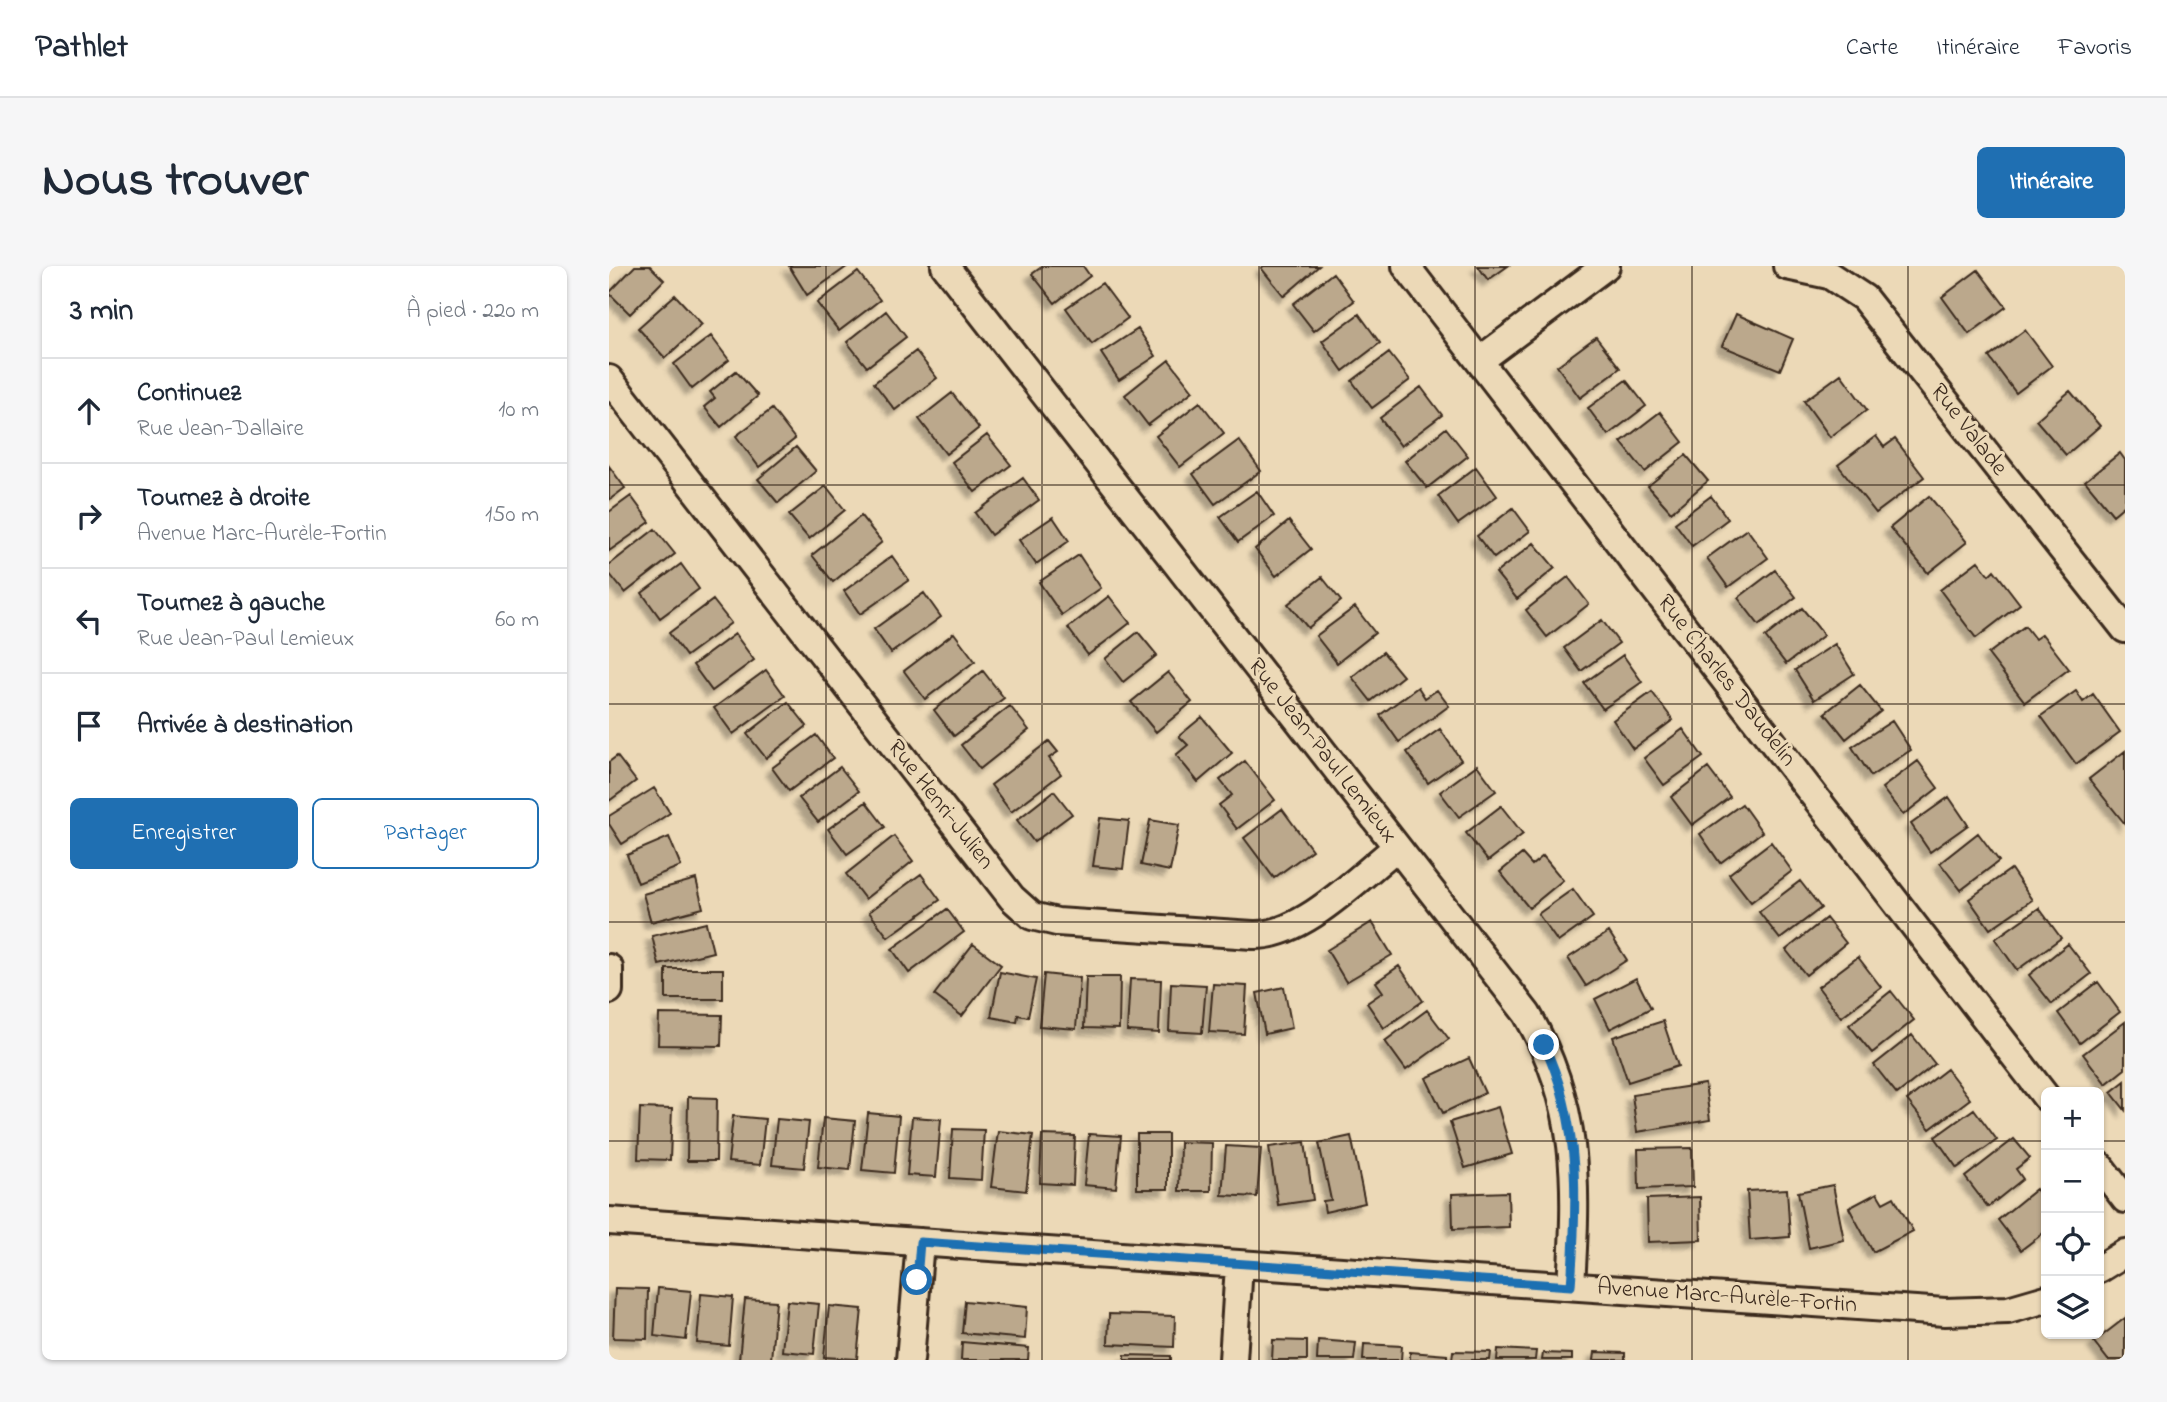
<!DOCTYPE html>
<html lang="fr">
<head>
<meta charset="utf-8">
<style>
	:root { --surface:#fff; --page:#f6f6f7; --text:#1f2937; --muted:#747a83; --line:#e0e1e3; --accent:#1f6fb2 }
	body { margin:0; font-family:"Indie Flower",sans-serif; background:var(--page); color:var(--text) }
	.controls { position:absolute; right:21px; bottom:21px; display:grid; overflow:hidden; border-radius:10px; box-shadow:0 2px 5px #0004 }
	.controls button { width:63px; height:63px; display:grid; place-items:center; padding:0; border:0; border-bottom:2px solid var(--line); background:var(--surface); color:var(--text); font:35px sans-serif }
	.stop { position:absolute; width:21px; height:21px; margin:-16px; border:5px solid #1f6fb2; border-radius:50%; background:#fff }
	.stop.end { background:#1f6fb2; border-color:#fff; box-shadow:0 2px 7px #0008 }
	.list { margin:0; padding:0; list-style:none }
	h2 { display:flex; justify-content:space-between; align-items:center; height:91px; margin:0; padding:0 28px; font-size:30px }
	h2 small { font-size:23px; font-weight:400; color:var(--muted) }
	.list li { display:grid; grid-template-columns:46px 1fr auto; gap:21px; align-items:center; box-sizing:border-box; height:105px; padding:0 28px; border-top:2px solid var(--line) }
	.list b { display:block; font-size:26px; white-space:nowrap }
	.list p { margin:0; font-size:23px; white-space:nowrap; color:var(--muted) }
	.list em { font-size:23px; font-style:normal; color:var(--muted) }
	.actions { display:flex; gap:14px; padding:21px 28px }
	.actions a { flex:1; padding:16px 0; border:2px solid var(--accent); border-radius:10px; text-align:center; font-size:24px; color:var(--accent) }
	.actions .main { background:var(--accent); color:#fff }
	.icon { flex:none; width:38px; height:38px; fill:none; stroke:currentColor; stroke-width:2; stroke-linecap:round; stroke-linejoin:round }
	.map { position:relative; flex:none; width:1516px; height:1094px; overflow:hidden; border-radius:10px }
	header { display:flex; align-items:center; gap:42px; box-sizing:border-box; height:98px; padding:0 35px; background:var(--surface); border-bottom:2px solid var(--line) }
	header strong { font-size:33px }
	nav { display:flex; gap:38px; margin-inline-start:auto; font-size:24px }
	.intro { display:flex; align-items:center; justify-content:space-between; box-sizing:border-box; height:168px; padding:0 42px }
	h1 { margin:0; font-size:49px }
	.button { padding:18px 32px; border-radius:10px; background:var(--accent); color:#fff; font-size:24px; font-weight:700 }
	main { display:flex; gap:42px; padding:0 42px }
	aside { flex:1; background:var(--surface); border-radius:10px; box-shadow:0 2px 5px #0004 }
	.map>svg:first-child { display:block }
	.building { fill:#bba88c; stroke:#3b2a1e; stroke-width:2; filter:url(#shadow) }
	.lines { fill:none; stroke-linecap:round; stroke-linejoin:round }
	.minor-casing { stroke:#3b2a1e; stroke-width:32 }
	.minor { stroke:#ecd9b7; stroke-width:26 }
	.route { stroke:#1f6fb2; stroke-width:9 }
	.grid { fill:none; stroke:#3b2a1e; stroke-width:2; stroke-opacity:0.55 }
	.labels { text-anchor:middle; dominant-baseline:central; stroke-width:6; stroke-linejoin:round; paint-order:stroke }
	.street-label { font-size:24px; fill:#3b2a1e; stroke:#ecd9b7 }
</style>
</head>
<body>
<header>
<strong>Pathlet</strong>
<nav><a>Carte</a><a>Itinéraire</a><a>Favoris</a></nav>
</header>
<div class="intro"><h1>Nous trouver</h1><a class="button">Itinéraire</a></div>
<main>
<aside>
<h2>3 min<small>À pied · 220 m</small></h2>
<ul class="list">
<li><svg class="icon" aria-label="ahead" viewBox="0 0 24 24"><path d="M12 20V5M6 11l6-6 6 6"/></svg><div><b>Continuez</b><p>Rue Jean-Dallaire</p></div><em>10 m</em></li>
<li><svg class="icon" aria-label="right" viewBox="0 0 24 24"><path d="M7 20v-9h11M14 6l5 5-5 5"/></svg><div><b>Tournez à droite</b><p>Avenue Marc-Aurèle-Fortin</p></div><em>150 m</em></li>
<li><svg class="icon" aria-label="left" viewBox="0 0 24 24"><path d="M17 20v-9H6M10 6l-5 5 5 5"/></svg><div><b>Tournez à gauche</b><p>Rue Jean-Paul Lemieux</p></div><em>60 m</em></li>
<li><svg class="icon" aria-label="arrive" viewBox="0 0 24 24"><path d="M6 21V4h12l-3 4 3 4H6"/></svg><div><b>Arrivée à destination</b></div></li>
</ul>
<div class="actions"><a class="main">Enregistrer</a><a>Partager</a></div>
</aside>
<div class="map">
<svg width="1516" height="1094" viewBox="0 0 1516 1094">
	<defs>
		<filter id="shadow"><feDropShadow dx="-6" dy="6" stdDeviation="2" flood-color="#0004"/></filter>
	</defs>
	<rect width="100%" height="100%" fill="#ecd9b7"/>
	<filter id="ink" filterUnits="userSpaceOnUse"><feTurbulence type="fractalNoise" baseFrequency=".0143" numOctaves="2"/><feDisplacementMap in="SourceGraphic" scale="14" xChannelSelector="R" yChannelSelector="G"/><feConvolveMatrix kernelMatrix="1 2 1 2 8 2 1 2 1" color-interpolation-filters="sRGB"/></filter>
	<g filter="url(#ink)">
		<!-- building -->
		<path class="building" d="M 26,0 L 41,0 L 55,14 L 21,48 L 0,27 Z
			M 180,0 L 239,0 L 198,29 Z
			M 434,0 L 474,0 L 481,10 L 446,37 L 423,8 Z
			M 655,0 L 710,0 L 675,30 L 652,2 Z
			M 869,0 L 899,0 L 879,14 Z
			M 1369,4 L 1397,41 L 1360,68 L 1333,31 Z
			M 249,6 L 271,34 L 230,65 L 208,37 Z
			M 724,7 L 745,35 L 705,65 L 684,38 Z
			M 493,17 L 519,52 L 483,78 L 457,42 Z
			M 66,29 L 93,58 L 56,92 L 29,62 Z
			M 277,45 L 297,71 L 258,101 L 238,76 Z
			M 750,48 L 771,77 L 734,105 L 713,75 Z
			M 1127,48 L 1184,73 L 1171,104 L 1113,80 Z
			M 529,63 L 547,90 L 510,114 L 492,87 Z
			M 1416,64 L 1443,100 L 1407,127 L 1380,91 Z
			M 102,70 L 120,94 L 83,123 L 65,98 Z
			M 987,71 L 1011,102 L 971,132 L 948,100 Z
			M 307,85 L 328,112 L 286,144 L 265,117 Z
			M 780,87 L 801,114 L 763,142 L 743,115 Z
			M 560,94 L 584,125 L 539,159 L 516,129 Z
			M 127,105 L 149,130 L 112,161 L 95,141 L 106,132 L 101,126 Z
			M 1232,108 L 1258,144 L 1221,171 L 1195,135 Z
			M 1017,114 L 1037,140 L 999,169 L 979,142 Z
			M 812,121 L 833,149 L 792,180 L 771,152 Z
			M 1461,125 L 1491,160 L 1457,189 L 1427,154 Z
			M 343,127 L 370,162 L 337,188 L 310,153 Z
			M 591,136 L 615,167 L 571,201 L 547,170 Z
			M 163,143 L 186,173 L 150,201 L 127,170 Z
			M 1051,146 L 1074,176 L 1036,206 L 1012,176 Z
			M 837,162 L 859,190 L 818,222 L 796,195 Z
			M 378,169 L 402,199 L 366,226 L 343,196 Z
			M 1267,170 L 1275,181 L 1286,173 L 1315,211 L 1267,247 L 1229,199 Z
			M 630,174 L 652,205 L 606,238 L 584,208 Z
			M 187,181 L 207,205 L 169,237 L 149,213 Z
			M 1511,187 L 1516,194 L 1516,239 L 1504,249 L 1476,215 Z
			M 1077,189 L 1099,215 L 1062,246 L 1039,220 Z
			M 0,200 L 16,222 L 0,234 Z
			M 867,201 L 888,230 L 849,258 L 829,230 Z
			M 414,212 L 430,234 L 382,269 L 366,247 Z
			M 217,220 L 236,244 L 200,273 L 180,249 Z
			M 648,225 L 665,250 L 629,276 L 611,251 Z
			M 22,230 L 41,256 L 0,285 L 0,246 Z
			M 1102,230 L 1119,253 L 1083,280 L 1066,257 Z
			M 1320,230 L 1358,276 L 1319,307 L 1281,262 Z
			M 904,242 L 921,265 L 885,292 L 868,270 Z
			M 252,250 L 273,276 L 224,316 L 203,289 Z
			M 444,251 L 460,275 L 427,298 L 410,274 Z
			M 680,255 L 702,283 L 667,310 L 646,283 Z
			M 46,263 L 66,288 L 16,327 L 0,307 L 0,299 Z
			M 1138,263 L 1159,292 L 1119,321 L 1098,292 Z
			M 925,277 L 946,302 L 908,333 L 887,307 Z
			M 470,289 L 492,322 L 453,349 L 430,316 Z
			M 283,290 L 300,314 L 251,348 L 235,325 Z
			M 1369,295 L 1380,309 L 1385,304 L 1411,338 L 1367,372 L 1331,324 Z
			M 72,298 L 90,323 L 51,352 L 33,327 Z
			M 1166,304 L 1187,331 L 1150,359 L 1129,332 Z
			M 713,311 L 732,335 L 699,362 L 679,338 Z
			M 959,311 L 980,338 L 938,371 L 917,344 Z
			M 315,327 L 332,351 L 282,387 L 265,363 Z
			M 500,330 L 521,357 L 479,389 L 459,362 Z
			M 104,334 L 122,357 L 77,390 L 60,367 Z
			M 746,341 L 766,367 L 728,397 L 707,370 Z
			M 1193,342 L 1215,369 L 1177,398 L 1156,371 Z
			M 993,354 L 1010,377 L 972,405 L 955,382 Z
			M 1416,360 L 1426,373 L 1433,368 L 1460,403 L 1416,436 L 1379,388 Z
			M 529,366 L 548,389 L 514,416 L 496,393 Z
			M 345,367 L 366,395 L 316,433 L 295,405 Z
			M 126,368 L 145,394 L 103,425 L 84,399 Z
			M 1226,378 L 1245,408 L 1205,434 L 1186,404 Z
			M 774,386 L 794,410 L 762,435 L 743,411 Z
			M 1014,389 L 1033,416 L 994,443 L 975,417 Z
			M 157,404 L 176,430 L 124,468 L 105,442 Z
			M 374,405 L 395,432 L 345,470 L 325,444 Z
			M 559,406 L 583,436 L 547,466 L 522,436 Z
			M 1251,419 L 1272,445 L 1237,473 L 1216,447 Z
			M 809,421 L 816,432 L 828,424 L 840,440 L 790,476 L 771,449 Z
			M 1467,425 L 1474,436 L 1484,428 L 1511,466 L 1467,498 L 1432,450 Z
			M 1043,426 L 1064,454 L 1024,483 L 1004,454 Z
			M 179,436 L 198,460 L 157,492 L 138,468 Z
			M 401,440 L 420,464 L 371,503 L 352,479 Z
			M 593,451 L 623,487 L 589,516 L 567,489 L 579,479 L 570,470 Z
			M 1283,455 L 1302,484 L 1262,510 L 1243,481 Z
			M 831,463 L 852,494 L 819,517 L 798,486 Z
			M 1074,463 L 1094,491 L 1055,519 L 1035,492 Z
			M 207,469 L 224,492 L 180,525 L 163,502 Z
			M 440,475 L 449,486 L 440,492 L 452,508 L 402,546 L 382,519 Z
			M 1516,485 L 1516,558 L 1480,513 Z
			M 8,490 L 27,515 L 0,535 L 0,496 Z
			M 636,495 L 666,534 L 628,563 L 610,539 L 623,529 L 611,514 Z
			M 1309,495 L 1329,522 L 1294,549 L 1273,522 Z
			M 868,499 L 887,525 L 850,551 L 831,526 Z
			M 231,501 L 250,525 L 209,556 L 190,532 Z
			M 1099,502 L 1121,531 L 1083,559 L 1062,531 Z
			M 45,522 L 61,547 L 13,578 L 0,558 L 0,550 Z
			M 445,525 L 463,548 L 425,576 L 408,554 Z
			M 1340,531 L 1359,559 L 1321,586 L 1302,558 Z
			M 257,536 L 276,561 L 238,588 L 219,563 Z
			M 1133,538 L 1153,566 L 1111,597 L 1091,568 Z
			M 892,540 L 914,568 L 879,595 L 857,567 Z
			M 673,543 L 703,584 L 665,612 L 635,572 Z
			M 491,552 L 520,555 L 514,603 L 484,600 Z
			M 541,554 L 570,559 L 561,605 L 532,599 Z
			M 1369,567 L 1390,595 L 1352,624 L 1331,597 Z
			M 285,570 L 304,595 L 256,633 L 237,608 Z
			M 60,571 L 72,600 L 29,617 L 18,589 Z
			M 1162,576 L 1183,605 L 1142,636 L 1120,608 Z
			M 913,588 L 923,599 L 934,590 L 954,614 L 920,642 L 891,606 Z
			M 1402,603 L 1423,634 L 1381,663 L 1360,633 Z
			M 312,608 L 331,634 L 279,671 L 260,646 Z
			M 87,613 L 94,642 L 42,656 L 34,628 Z
			M 1191,615 L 1212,642 L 1171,673 L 1150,646 Z
			M 964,623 L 984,651 L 949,676 L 929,648 Z
			M 1430,642 L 1452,672 L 1408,704 L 1386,673 Z
			M 338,643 L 355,666 L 300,707 L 283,683 Z
			M 1217,652 L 1237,677 L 1197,709 L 1177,684 Z
			M 763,656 L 783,689 L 737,716 L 718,684 Z
			M 97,657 L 104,686 L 50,699 L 43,670 Z
			M 1000,666 L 1018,694 L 977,720 L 959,692 Z
			M 364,678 L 392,699 L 353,750 L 325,729 Z
			M 1459,678 L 1482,708 L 1443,738 L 1420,709 Z
			M 1249,691 L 1272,721 L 1232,751 L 1209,721 Z
			M 790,700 L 814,735 L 775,762 L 758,737 L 774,726 L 767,716 Z
			M 57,703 L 114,703 L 114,733 L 57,733 Z
			M 391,706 L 427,713 L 419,751 L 409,749 L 408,756 L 382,751 Z
			M 435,708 L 471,712 L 467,763 L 430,760 Z
			M 477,711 L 511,711 L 510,763 L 475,762 Z
			M 1027,712 L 1042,742 L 1001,763 L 986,733 Z
			M 521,713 L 552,714 L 550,767 L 518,765 Z
			M 1489,716 L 1511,746 L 1471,777 L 1449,747 Z
			M 562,717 L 597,719 L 593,767 L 560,765 Z
			M 604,718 L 638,720 L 635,768 L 600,766 Z
			M 675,721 L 683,762 L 656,768 L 648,727 Z
			M 1282,725 L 1305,754 L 1263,787 L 1240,759 Z
			M 818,744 L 840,773 L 797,804 L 776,775 Z
			M 50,748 L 113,749 L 112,780 L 49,779 Z
			M 1054,755 L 1069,800 L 1019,816 L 1004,771 Z
			M 1516,756 L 1516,803 L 1497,818 L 1474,788 Z
			M 1303,769 L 1326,798 L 1288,828 L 1265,799 Z
			M 860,792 L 876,827 L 834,847 L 817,812 Z
			M 1338,803 L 1361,833 L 1321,863 L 1298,834 Z
			M 1516,815 L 1516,844 L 1502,826 Z
			M 1096,818 L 1101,854 L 1028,866 L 1023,829 Z
			M 79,831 L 108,832 L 107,895 L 78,895 Z
			M 889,841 L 903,888 L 856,902 L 841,856 Z
			M 31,842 L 63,843 L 61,894 L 29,893 Z
			M 1365,843 L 1388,874 L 1348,902 L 1326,871 Z
			M 259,847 L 290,850 L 285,907 L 253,904 Z
			M 124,850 L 156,853 L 151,899 L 119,896 Z
			M 303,851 L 332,853 L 327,911 L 298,909 Z
			M 214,852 L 246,855 L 241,904 L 209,901 Z
			M 168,853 L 200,856 L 195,902 L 163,899 Z
			M 344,863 L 375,864 L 372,914 L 341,912 Z
			M 389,865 L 424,869 L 417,925 L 382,921 Z
			M 480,868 L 512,870 L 507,922 L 475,919 Z
			M 528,868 L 559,868 L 559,923 L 528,923 Z
			M 433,869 L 466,870 L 464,919 L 431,917 Z
			M 742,870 L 756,937 L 716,946 L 714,935 L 722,934 L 710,877 Z
			M 1405,873 L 1421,892 L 1407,903 L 1414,913 L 1379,941 L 1356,911 Z
			M 571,876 L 603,877 L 602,925 L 570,925 Z
			M 696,876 L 704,934 L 669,939 L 660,881 Z
			M 617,880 L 652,882 L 648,931 L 613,929 Z
			M 1083,882 L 1084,921 L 1030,923 L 1029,883 Z
			M 1224,919 L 1235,974 L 1200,982 L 1189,926 Z
			M 1178,923 L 1181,971 L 1141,974 L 1138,925 Z
			M 1427,923 L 1437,936 L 1437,965 L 1412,984 L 1389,954 Z
			M 899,926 L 900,961 L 844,963 L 843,928 Z
			M 1268,927 L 1274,937 L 1285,931 L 1304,965 L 1264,986 L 1240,942 Z
			M 1091,931 L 1092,974 L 1039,976 L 1038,933 Z
			M 6,1022 L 39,1023 L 38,1073 L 4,1072 Z
			M 49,1022 L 82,1025 L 77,1074 L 45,1070 Z
			M 92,1028 L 124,1031 L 120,1080 L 88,1077 Z
			M 136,1033 L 167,1035 L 162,1094 L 130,1094 Z
			M 178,1035 L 210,1038 L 205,1088 L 173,1085 Z
			M 356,1035 L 418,1041 L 416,1073 L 353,1067 Z
			M 220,1040 L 253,1043 L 248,1093 L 215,1091 Z
			M 500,1048 L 566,1050 L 565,1081 L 499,1078 Z
			M 1516,1052 L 1516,1094 L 1499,1094 L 1485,1076 Z
			M 664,1074 L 698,1075 L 698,1094 L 663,1094 Z
			M 709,1074 L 747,1077 L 745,1094 L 708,1094 Z
			M 353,1076 L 420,1082 L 419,1094 L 352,1094 Z
			M 755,1078 L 793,1080 L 792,1094 L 754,1094 Z
			M 889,1083 L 927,1085 L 926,1094 L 888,1094 Z
			M 844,1085 L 882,1086 L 881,1094 L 843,1094 Z
			M 801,1086 L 838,1089 L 838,1094 L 801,1094 Z
			M 986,1086 L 1016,1087 L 1016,1094 L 985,1094 Z
			M 934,1087 L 963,1088 L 963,1094 L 933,1094 Z
			M 516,1089 L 562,1090 L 562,1094 L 516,1094 Z"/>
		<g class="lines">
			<!-- minor casing -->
			<g class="minor-casing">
				<path id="minor" d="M 336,0 L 918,748 C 971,840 968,918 962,1020
					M 797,0 L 1437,831
					M 1178,0 L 1220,9 L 1255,32 L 1516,363
					M 870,95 L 997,0
					M 0,113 L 403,632 L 423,650 L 448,656 L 644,669 C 693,671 750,611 788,581
					M 0,702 L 0,724
					M 1490,899 L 1516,933
					M 0,955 L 1336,1046 L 1399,1044 L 1437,1033
					M 1490,1003 L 1516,987
					M 301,1094 L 311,976
					M 624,1094 L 630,999"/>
			</g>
			<!-- minor -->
			<use href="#minor" class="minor"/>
		</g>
	</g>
	<g class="lines" filter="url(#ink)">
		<!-- route -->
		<path class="route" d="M 308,1014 L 311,976 L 962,1020 C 968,938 972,856 935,779"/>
	</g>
	<!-- grid -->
	<path class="grid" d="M 217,0 L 217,1094M 433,0 L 433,1094M 650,0 L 650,1094M 866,0 L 866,1094M 1083,0 L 1083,1094M 1299,0 L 1299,1094M 0,219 L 1516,219M 0,438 L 1516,438M 0,656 L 1516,656M 0,875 L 1437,875M 1490,875 L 1516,875"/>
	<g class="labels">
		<!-- street labels -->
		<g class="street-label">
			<text transform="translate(1359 164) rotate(52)">Rue Valade</text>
			<text transform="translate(1117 415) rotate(52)">Rue Charles Daudelin</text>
			<text transform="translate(713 485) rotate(52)">Rue Jean-Paul Lemieux</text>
			<text transform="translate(331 539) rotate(52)">Rue Henri-Julien</text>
			<text transform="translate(1118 1031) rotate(4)">Avenue Marc-Aurèle-Fortin</text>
		</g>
	</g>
</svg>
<div class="controls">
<button>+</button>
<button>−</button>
<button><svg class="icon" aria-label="locate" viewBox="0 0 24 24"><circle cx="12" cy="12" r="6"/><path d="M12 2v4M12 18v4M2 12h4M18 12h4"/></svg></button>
<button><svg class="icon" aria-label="layers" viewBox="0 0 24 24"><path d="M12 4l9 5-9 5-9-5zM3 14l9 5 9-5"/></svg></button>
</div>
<div class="stop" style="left:308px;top:1014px"></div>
<div class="stop end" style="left:935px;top:779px"></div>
</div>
</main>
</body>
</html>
